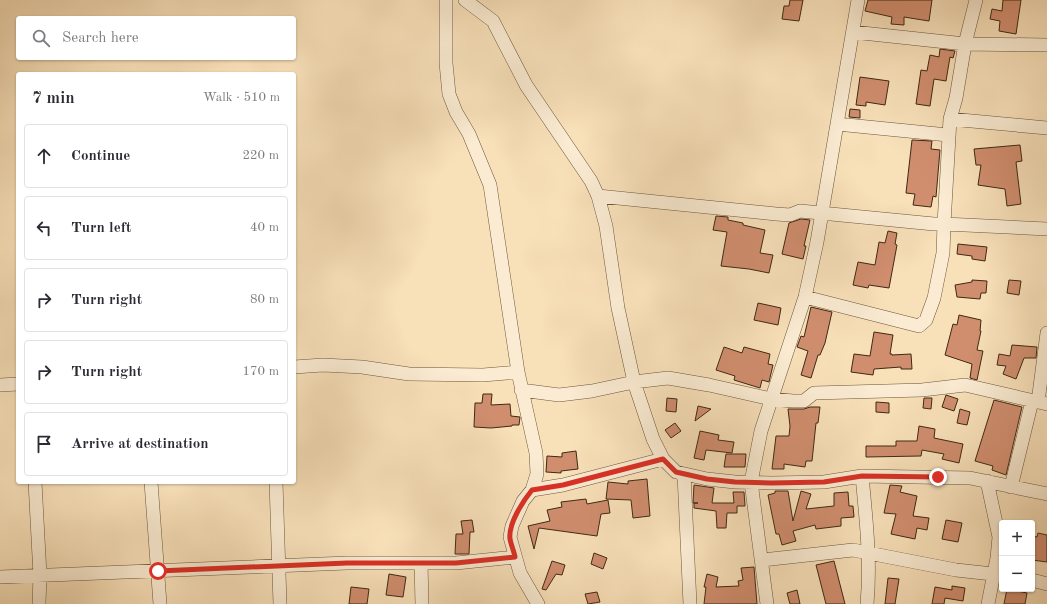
<!DOCTYPE html>
<html lang="en">
<head>
<meta charset="utf-8">
<style>
	:root { --surface:#fff; --page:#f7f7f7; --text:#2b2b33; --muted:#7c7c81; --line:#e1e1e2 }
	body { margin:0; font-family:"Old Standard TT",serif; background:var(--page); color:var(--text) }
	.controls { position:absolute; right:12px; bottom:12px; display:grid; overflow:hidden; border-radius:4px; box-shadow:0 1px 3px #0004 }
	.controls button { width:36px; height:36px; display:grid; place-items:center; padding:0; border:0; border-bottom:1px solid var(--line); background:var(--surface); color:var(--text); font:20px sans-serif }
	.stop { position:absolute; width:12px; height:12px; margin:-9px; border:3px solid #d93025; border-radius:50%; background:#fff }
	.stop.end { background:#d93025; border-color:#fff; box-shadow:0 1px 4px #0008 }
	.list { margin:0; padding:0; list-style:none }
	h2 { display:flex; justify-content:space-between; align-items:center; height:52px; margin:0; padding:0 16px; font-size:17px }
	h2 small { font-size:13px; font-weight:400; color:var(--muted) }
	.list li { display:grid; grid-template-columns:26px 1fr auto; gap:12px; align-items:center; box-sizing:border-box; height:64px; margin:0 8px 8px; padding:0 8px; border:1px solid var(--line); border-radius:4px }
	.list b { display:block; font-size:15px; white-space:nowrap }
	.list em { font-size:13px; font-style:normal; color:var(--muted) }
	.icon { flex:none; width:22px; height:22px; fill:none; stroke:currentColor; stroke-width:2; stroke-linecap:round; stroke-linejoin:round }
	.map { position:relative; flex:none; width:1047px; height:604px; overflow:hidden }
	.search { position:absolute; background:var(--surface); box-shadow:0 1px 3px #0004; left:16px; top:16px; width:280px; height:44px; display:flex; align-items:center; gap:10px; box-sizing:border-box; padding:0 14px; border-radius:4px; color:var(--muted); font-size:15px }
	.panel { position:absolute; background:var(--surface); box-shadow:0 1px 3px #0004; left:16px; top:72px; width:280px; height:412px; border-radius:4px }
	.map>svg:first-child { display:block }
	.building { fill:#d08e6f; stroke:#3f2913 }
	.lines { fill:none; stroke-linecap:round; stroke-linejoin:round }
	.minor-casing { stroke:#6d573c; stroke-width:14 }
	.minor { stroke:#faebd2; stroke-width:13 }
	.route { stroke:#d93025; stroke-width:5 }
</style>
</head>
<body>
<div class="map">
<svg width="1047" height="604" viewBox="0 0 1047 604">
	<rect width="100%" height="100%" fill="#f8e0b9"/>
	<filter id="stains"><feTurbulence type="fractalNoise" baseFrequency=".005" numOctaves="4"/><feColorMatrix values="0 0 0 0 .2 0 0 0 0 .09 0 0 0 0 .02 0 0 0 .5 -.17"/></filter>
	<radialGradient id="worn" r=".72"><stop offset=".6" stop-color="#630" stop-opacity="0"/><stop offset="1" stop-color="#630" stop-opacity=".3"/></radialGradient>
	<!-- building -->
	<path class="building" d="M 790,0 L 803,0 L 799,21 L 782,19 L 784,6 L 789,6 Z
		M 868,0 L 932,0 L 929,21 L 904,17 L 904,25 L 891,24 L 892,17 L 865,11 Z
		M 1003,0 L 1021,0 L 1016,34 L 999,31 L 1000,21 L 990,19 L 992,9 L 1002,11 Z
		M 940,49 L 955,51 L 953,58 L 950,57 L 946,81 L 934,79 L 930,106 L 916,104 L 921,70 L 927,71 L 930,55 L 939,57 Z
		M 860,77 L 889,81 L 885,105 L 866,102 L 866,106 L 856,105 Z
		M 850,109 L 860,110 L 860,118 L 849,117 Z
		M 912,140 L 932,141 L 931,149 L 940,150 L 936,197 L 933,196 L 931,207 L 913,205 L 915,194 L 906,193 Z
		M 1020,145 L 1022,161 L 1016,162 L 1021,204 L 1007,206 L 1005,189 L 978,185 L 981,165 L 976,165 L 974,149 Z
		M 716,216 L 728,217 L 728,220 L 743,223 L 743,225 L 765,230 L 760,253 L 773,255 L 769,273 L 749,269 L 721,266 L 727,232 L 713,230 Z
		M 801,219 L 810,220 L 804,246 L 806,246 L 803,259 L 782,254 L 789,223 Z
		M 888,231 L 897,233 L 895,244 L 897,245 L 889,288 L 869,285 L 868,288 L 853,285 L 858,262 L 875,265 L 879,242 L 885,243 Z
		M 958,244 L 987,247 L 985,261 L 972,259 L 972,256 L 957,254 Z
		M 972,280 L 987,281 L 986,293 L 981,293 L 980,299 L 957,297 L 955,285 L 972,282 Z
		M 1009,280 L 1021,281 L 1019,295 L 1007,293 Z
		M 758,303 L 781,308 L 778,325 L 754,320 Z
		M 811,307 L 832,312 L 825,343 L 820,355 L 818,355 L 811,378 L 801,375 L 808,351 L 797,347 L 801,336 L 804,337 Z
		M 959,315 L 981,320 L 980,331 L 981,331 L 977,350 L 983,351 L 977,380 L 970,378 L 972,364 L 945,355 L 953,324 L 957,325 Z
		M 874,332 L 893,335 L 890,354 L 892,354 L 892,355 L 911,354 L 912,369 L 901,369 L 901,367 L 874,369 L 873,375 L 851,372 L 854,354 L 870,356 Z
		M 1012,345 L 1037,347 L 1036,358 L 1024,358 L 1016,379 L 1003,374 L 1006,366 L 997,365 L 999,354 L 1010,356 Z
		M 724,347 L 742,353 L 744,347 L 770,354 L 768,364 L 773,365 L 769,382 L 762,380 L 760,388 L 734,380 L 735,376 L 716,370 Z
		M 483,394 L 492,394 L 491,405 L 510,404 L 511,416 L 520,417 L 519,425 L 512,425 L 512,426 L 491,428 L 474,427 L 475,403 L 482,403 Z
		M 946,395 L 958,399 L 954,411 L 942,407 Z
		M 667,398 L 677,399 L 676,412 L 666,411 Z
		M 924,398 L 932,398 L 931,409 L 923,408 Z
		M 994,400 L 1022,407 L 1006,475 L 992,470 L 993,466 L 975,461 Z
		M 876,402 L 889,403 L 889,413 L 876,412 Z
		M 698,406 L 711,409 L 695,421 Z
		M 810,407 L 820,407 L 818,423 L 816,423 L 812,461 L 806,461 L 805,467 L 784,464 L 784,469 L 772,469 L 776,436 L 789,436 L 790,426 L 788,409 L 804,409 Z
		M 960,409 L 970,412 L 967,425 L 957,423 Z
		M 675,423 L 681,431 L 671,438 L 665,430 Z
		M 919,426 L 935,429 L 934,438 L 963,444 L 959,463 L 942,459 L 944,454 L 922,450 L 921,456 L 866,457 L 866,446 L 896,446 L 896,441 L 917,441 Z
		M 700,431 L 719,435 L 718,440 L 734,442 L 732,453 L 706,450 L 704,460 L 694,458 Z
		M 576,451 L 578,469 L 561,471 L 561,473 L 546,472 L 547,456 L 562,457 L 562,453 Z
		M 726,454 L 746,454 L 745,467 L 724,467 Z
		M 647,479 L 650,516 L 633,518 L 631,500 L 606,499 L 608,482 L 628,484 L 628,481 Z
		M 694,485 L 714,488 L 712,503 L 734,503 L 733,492 L 744,492 L 745,506 L 737,506 L 737,513 L 727,513 L 726,528 L 717,528 L 716,511 L 694,508 L 694,503 L 698,503 L 693,503 Z
		M 890,485 L 902,486 L 900,492 L 917,496 L 913,516 L 929,518 L 927,530 L 917,528 L 915,539 L 891,534 L 896,514 L 884,513 Z
		M 775,491 L 788,491 L 793,521 L 801,491 L 811,494 L 806,509 L 834,506 L 834,493 L 848,492 L 849,506 L 853,506 L 854,517 L 841,518 L 841,526 L 816,529 L 815,525 L 793,531 L 796,541 L 782,545 L 779,534 L 776,534 L 768,495 L 775,493 Z
		M 586,499 L 587,504 L 608,500 L 610,513 L 601,514 L 597,536 L 539,528 L 534,549 L 528,526 L 550,521 L 547,510 L 562,507 L 561,502 Z
		M 472,520 L 474,532 L 470,532 L 469,554 L 455,554 L 456,534 L 463,534 L 461,521 Z
		M 946,520 L 962,523 L 958,542 L 942,539 Z
		M 1038,533 L 1047,535 L 1047,562 L 1032,560 L 1032,536 L 1037,537 Z
		M 594,553 L 607,558 L 603,569 L 591,564 Z
		M 552,561 L 565,565 L 562,575 L 556,574 L 546,590 L 542,589 Z
		M 834,561 L 845,604 L 826,604 L 816,565 Z
		M 754,567 L 757,604 L 704,604 L 706,587 L 704,587 L 707,574 L 718,577 L 716,587 L 739,586 L 738,581 L 743,580 L 741,568 Z
		M 389,574 L 406,577 L 403,597 L 386,595 Z
		M 888,578 L 899,579 L 895,604 L 885,604 Z
		M 952,586 L 965,588 L 963,601 L 945,598 L 944,604 L 932,604 L 935,587 L 952,590 Z
		M 351,587 L 369,589 L 367,604 L 349,604 Z
		M 1007,589 L 1027,593 L 1025,604 L 1004,604 Z
		M 797,590 L 800,604 L 790,604 L 787,593 Z
		M 597,592 L 600,602 L 588,604 L 585,594 Z"/>
	<g class="lines">
		<!-- minor casing -->
		<g class="minor-casing">
			<path id="minor" d="M 446,0 L 446,63 L 449,94 L 456,112 L 469,134 L 490,185 L 518,372 L 536,453 L 537,474 L 532,490 L 523,501 L 512,526 L 510,537 L 520,573 L 538,604
				M 465,0 L 493,21 L 526,85 L 591,181 L 598,196 L 606,226 L 618,308 L 634,382 L 653,439 L 663,459 L 676,472 L 707,479 L 735,482 L 772,483 L 824,482 L 862,476 L 970,478 L 1047,494
				M 853,32 L 965,44 L 1047,45
				M 950,119 L 1047,128
				M 837,124 L 948,135
				M 598,196 L 776,214 L 790,215 L 800,211 L 934,224 L 944,224 L 950,119 L 956,98 L 965,44 L 976,0
				M 805,297 L 919,326 L 926,320 L 934,298 L 943,253 L 944,224 L 1047,229
				M 294,367 L 323,365 L 362,367 L 409,374 L 483,375 L 518,372
				M 0,385 L 18,384
				M 521,390 L 559,395 L 592,391 L 634,382 L 668,378 L 709,385 L 771,399 L 793,401 L 804,401 L 814,393 L 922,390 L 965,385 L 1047,404
				M 1038,402 L 1047,333
				M 684,474 L 690,604
				M 862,476 C 866,518 871,561 867,604
				M 987,481 L 999,537 L 997,558 L 988,604
				M 35,482 L 40,575 L 39,604
				M 151,482 L 160,604
				M 276,482 L 280,604
				M 1011,487 L 1032,401
				M 532,490 L 563,485 L 663,459
				M 762,560 L 853,550 L 956,570 L 1002,575
				M 421,563 L 422,604
				M 0,577 L 347,563 L 456,563 L 515,557
				M 1032,580 L 1047,584
				M 767,604 L 751,482 L 761,431 L 805,297 L 817,242 L 858,0"/>
		</g>
		<!-- minor -->
		<use href="#minor" class="minor"/>
	</g>
	<g class="lines">
		<!-- route -->
		<path class="route" d="M 158,571 L 347,563 L 456,563 L 515,557 C 514,551 511,545 510,539 C 508,524 523,501 532,490 L 563,485 L 663,459 L 676,472 L 707,479 L 735,482 L 772,483 L 824,482 L 862,476 L 938,477"/>
	</g>
	<rect width="100%" height="100%" filter="url(#stains)"/>
	<rect width="100%" height="100%" fill="url(#worn)"/>
</svg>
<div class="controls">
<button>+</button>
<button>−</button>
</div>
<div class="stop" style="left:158px;top:571px"></div>
<div class="stop end" style="left:938px;top:477px"></div>
<div class="search"><svg class="icon" aria-label="search" viewBox="0 0 24 24"><circle cx="10" cy="10" r="6"/><path d="M15 15l6 6"/></svg>Search here</div>
<section class="panel">
<h2>7 min<small>Walk · 510 m</small></h2>
<ul class="list">
<li><svg class="icon" aria-label="ahead" viewBox="0 0 24 24"><path d="M12 20V5M6 11l6-6 6 6"/></svg><div><b>Continue</b></div><em>220 m</em></li>
<li><svg class="icon" aria-label="left" viewBox="0 0 24 24"><path d="M17 20v-9H6M10 6l-5 5 5 5"/></svg><div><b>Turn left</b></div><em>40 m</em></li>
<li><svg class="icon" aria-label="right" viewBox="0 0 24 24"><path d="M7 20v-9h11M14 6l5 5-5 5"/></svg><div><b>Turn right</b></div><em>80 m</em></li>
<li><svg class="icon" aria-label="right" viewBox="0 0 24 24"><path d="M7 20v-9h11M14 6l5 5-5 5"/></svg><div><b>Turn right</b></div><em>170 m</em></li>
<li><svg class="icon" aria-label="arrive" viewBox="0 0 24 24"><path d="M6 21V4h12l-3 4 3 4H6"/></svg><div><b>Arrive at destination</b></div></li>
</ul>
</section>
</div>
</body>
</html>
